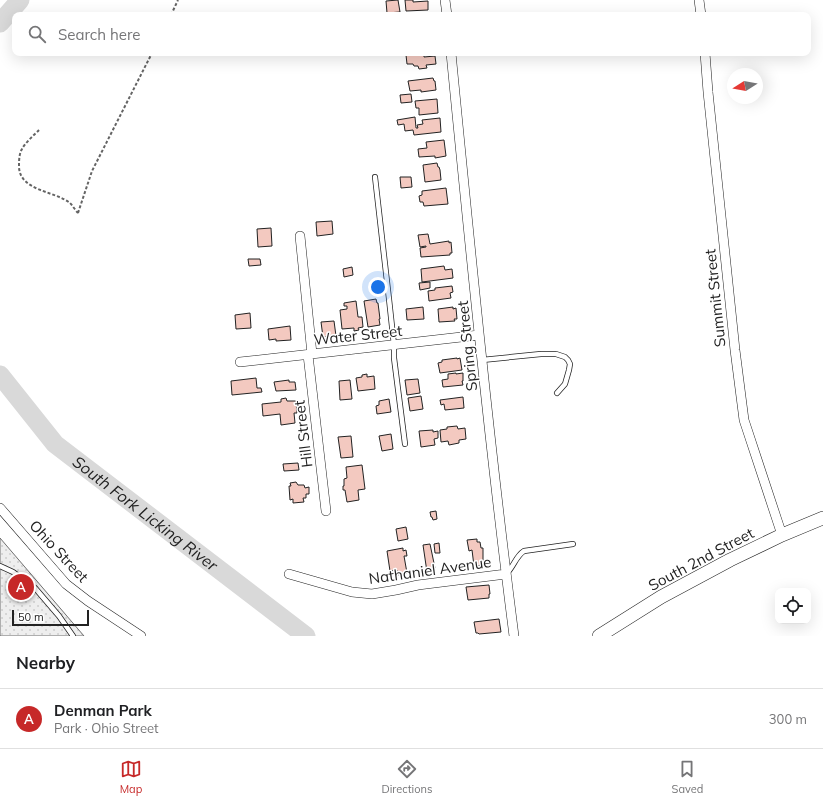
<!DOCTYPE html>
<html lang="en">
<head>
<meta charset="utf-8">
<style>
	:root { --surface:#fff; --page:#f6f6f6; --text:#202124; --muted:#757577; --line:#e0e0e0; --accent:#c62828 }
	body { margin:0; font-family:Mulish,sans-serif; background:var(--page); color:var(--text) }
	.controls { position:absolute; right:12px; bottom:12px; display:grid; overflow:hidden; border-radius:8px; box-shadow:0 4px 16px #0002 }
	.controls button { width:36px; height:36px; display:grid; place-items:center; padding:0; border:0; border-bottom:1px solid var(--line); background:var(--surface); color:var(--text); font:20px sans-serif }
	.compass { position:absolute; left:727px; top:68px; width:36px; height:36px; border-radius:50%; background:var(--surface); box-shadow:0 4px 16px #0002; rotate:259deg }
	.scale { position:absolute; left:12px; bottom:10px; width:77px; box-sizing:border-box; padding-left:4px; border:2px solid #222; border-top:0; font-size:11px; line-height:14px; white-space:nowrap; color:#222; -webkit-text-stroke:3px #fff; paint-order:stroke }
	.you { position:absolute; left:378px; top:287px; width:14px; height:14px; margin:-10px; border:3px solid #fff; border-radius:50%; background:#1a73e8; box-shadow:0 0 0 6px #1a73e833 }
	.badge { display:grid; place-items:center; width:26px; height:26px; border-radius:50%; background:var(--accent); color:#fff; font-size:13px; font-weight:700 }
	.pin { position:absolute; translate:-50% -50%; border:2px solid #fff; box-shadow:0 1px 4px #0006 }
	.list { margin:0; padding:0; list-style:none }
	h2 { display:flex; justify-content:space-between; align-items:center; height:52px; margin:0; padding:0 16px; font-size:17px }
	h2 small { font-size:13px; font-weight:400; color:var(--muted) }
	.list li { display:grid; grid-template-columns:26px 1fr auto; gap:12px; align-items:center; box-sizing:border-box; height:60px; padding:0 16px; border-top:1px solid var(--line) }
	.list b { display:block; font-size:15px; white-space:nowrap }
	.list p { margin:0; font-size:13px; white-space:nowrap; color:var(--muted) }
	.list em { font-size:13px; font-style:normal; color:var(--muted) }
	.icon { flex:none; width:22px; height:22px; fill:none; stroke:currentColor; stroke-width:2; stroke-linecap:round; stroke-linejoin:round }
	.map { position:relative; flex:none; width:823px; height:636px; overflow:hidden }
	.search { position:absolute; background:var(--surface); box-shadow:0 4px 16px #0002; left:12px; right:12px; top:12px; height:44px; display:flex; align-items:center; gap:10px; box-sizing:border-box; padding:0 14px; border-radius:8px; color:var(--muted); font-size:15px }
	.sheet { height:112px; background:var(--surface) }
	nav { display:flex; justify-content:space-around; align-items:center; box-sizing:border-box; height:56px; border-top:1px solid var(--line); background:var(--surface); font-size:11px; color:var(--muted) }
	nav a { display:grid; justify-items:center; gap:2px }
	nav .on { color:var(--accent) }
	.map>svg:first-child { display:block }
	.park { fill:url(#park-dots); stroke:#6f6f6f }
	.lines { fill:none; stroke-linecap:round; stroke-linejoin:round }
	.river { stroke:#d9d9d9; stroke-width:19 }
	.building { fill:#f3c9c0; stroke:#222 }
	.lane-casing { stroke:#222; stroke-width:6 }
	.street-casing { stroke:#222; stroke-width:10 }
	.secondary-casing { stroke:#222; stroke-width:14 }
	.path { stroke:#646464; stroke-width:2; stroke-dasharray:3 2; stroke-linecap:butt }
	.lane { stroke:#fff; stroke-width:4.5 }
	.street { stroke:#fff; stroke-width:9 }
	.secondary { stroke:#fff; stroke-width:13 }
	.labels { text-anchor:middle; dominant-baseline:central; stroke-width:3; stroke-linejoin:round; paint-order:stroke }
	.street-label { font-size:15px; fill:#222; stroke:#fff }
	.water-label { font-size:16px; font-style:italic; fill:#222; stroke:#fff }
</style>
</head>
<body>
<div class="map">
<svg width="823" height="636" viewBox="0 0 823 636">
	<defs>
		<pattern id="park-dots" width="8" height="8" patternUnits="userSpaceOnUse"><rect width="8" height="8" fill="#eee"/><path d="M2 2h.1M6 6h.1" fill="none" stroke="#ccc" stroke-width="1.8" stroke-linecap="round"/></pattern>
	</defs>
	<rect width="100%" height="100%" fill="#fff"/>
	<!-- park -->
	<path class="park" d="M 0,538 L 84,636 L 0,636 Z"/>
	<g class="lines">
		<!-- river -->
		<g class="river">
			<path d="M 0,23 L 20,0"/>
			<path id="s1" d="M 0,375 L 55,444 L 306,636"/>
		</g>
	</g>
	<!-- building -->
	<path class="building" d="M 398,0 L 400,12 L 387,13 L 386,1 Z
		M 405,0 L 413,0 L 413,2 L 428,1 L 428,10 L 406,11 Z
		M 407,53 L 412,53 L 413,55 L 424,53 L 424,57 L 435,56 L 436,64 L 426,65 L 427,68 L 419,69 L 418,66 L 414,66 L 413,64 L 407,64 L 406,55 L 407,55 Z
		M 433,78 L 434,81 L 435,81 L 436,90 L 421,92 L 421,90 L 410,91 L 408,81 Z
		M 411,94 L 412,102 L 401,103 L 400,95 Z
		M 437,99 L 438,113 L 419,115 L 419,108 L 416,108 L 415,101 Z
		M 415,117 L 416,128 L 418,128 L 417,125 L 423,124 L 422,120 L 440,118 L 441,132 L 414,135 L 413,130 L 405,131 L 404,124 L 398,125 L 397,120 Z
		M 444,140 L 446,156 L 435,158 L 435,156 L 419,157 L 418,149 L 427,148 L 426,142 Z
		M 437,163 L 438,167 L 439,167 L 440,170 L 441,180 L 425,182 L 423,165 Z
		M 400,177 L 411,177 L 412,187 L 401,188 Z
		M 446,188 L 448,204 L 424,206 L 423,202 L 420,202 L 419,196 L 422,195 L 422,191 Z
		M 332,221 L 333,234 L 317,236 L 316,222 Z
		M 271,228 L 272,246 L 258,247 L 257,229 Z
		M 428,234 L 430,244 L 449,241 L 449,243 L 451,242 L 452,253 L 450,253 L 450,255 L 421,257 L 420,248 L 426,247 L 426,246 L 420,247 L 418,235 Z
		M 248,259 L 260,259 L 261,265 L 249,266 Z
		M 444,266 L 445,270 L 452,269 L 453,278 L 422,282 L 421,269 Z
		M 352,267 L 353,275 L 344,277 L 343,269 Z
		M 430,282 L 430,288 L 420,290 L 419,283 Z
		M 452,286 L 453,292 L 450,293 L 451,298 L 429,301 L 428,291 L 435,290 L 435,288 Z
		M 376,299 L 377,303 L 378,303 L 380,319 L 379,319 L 380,325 L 368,327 L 364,301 Z
		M 356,301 L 358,317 L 362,317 L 363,327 L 358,328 L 359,330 L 354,331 L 354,328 L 342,329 L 340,310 L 347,309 L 347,306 L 344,306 L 344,303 Z
		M 423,307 L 424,319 L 407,320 L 406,309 Z
		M 453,307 L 453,309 L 456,308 L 457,319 L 454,319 L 455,321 L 439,322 L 438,309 Z
		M 250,313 L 251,328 L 236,329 L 235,315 Z
		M 334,321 L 336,336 L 323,337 L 321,322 Z
		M 290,326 L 291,340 L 276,341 L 276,339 L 269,340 L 268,329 Z
		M 457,358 L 457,359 L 460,358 L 462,370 L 440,373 L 438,363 L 442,362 L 442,360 Z
		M 456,373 L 456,374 L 463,373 L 463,381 L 462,381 L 463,385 L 443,387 L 442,380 L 448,379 L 448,374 Z
		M 367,374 L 367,377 L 374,376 L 375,389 L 358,391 L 356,378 L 362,377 L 362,375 Z
		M 256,378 L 257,388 L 261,388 L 262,392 L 232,395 L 231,381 Z
		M 418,379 L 420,393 L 407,395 L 405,380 Z
		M 289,380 L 289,382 L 295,382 L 296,390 L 276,391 L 274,382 Z
		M 350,380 L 352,399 L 340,400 L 339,381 Z
		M 421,396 L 423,409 L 410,411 L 408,398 Z
		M 463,397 L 464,408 L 445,410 L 444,404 L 441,405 L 440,400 Z
		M 286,398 L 287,401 L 296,401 L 297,413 L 294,413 L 295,423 L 281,425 L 280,414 L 263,416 L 262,404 L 281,402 L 281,399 Z
		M 389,399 L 391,412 L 377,414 L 376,406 L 379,405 L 379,401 Z
		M 457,426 L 458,429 L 465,428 L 466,439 L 459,440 L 459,443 L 449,445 L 448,441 L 441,442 L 440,430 L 447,429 L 447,427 Z
		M 433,430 L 433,432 L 438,431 L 438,438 L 434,439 L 435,445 L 421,447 L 419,431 Z
		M 391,434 L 393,449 L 382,451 L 379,436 Z
		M 351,436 L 353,457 L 341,458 L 338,437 Z
		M 298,463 L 299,470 L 284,471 L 283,464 Z
		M 362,465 L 365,489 L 358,490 L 359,500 L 347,502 L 345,490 L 343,490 L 343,486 L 344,486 L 344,479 L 347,478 L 346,467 Z
		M 296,482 L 298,485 L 304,485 L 305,488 L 309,487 L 309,494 L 306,494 L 306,498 L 303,498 L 304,502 L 293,503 L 293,499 L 290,500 L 289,486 L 291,486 L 290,483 Z
		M 436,511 L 437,519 L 433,520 L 432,517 L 431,517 L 430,512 Z
		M 406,527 L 408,539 L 398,541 L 396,529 Z
		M 477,539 L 477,542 L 480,542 L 481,548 L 483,548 L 483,565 L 474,566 L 472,550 L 469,551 L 467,540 Z
		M 439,543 L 440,553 L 435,553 L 434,544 Z
		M 430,544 L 435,568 L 433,569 L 434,571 L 427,572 L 423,545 Z
		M 403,548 L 403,551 L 406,550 L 407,556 L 404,556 L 407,573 L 397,575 L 397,570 L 390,571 L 387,551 Z
		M 489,585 L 490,594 L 489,594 L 489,598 L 468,600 L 466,587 Z
		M 499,619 L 501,632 L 479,634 L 478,633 L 476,633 L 474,622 Z"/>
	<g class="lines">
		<!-- lane casing -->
		<g class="lane-casing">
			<path id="lane" d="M 375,177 L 389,299 L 394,345 L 394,358 L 405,444
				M 482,360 L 541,354 L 556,354 L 565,357 L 568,360 L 570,364 L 569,370 L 565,384 L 557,393
				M 0,566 L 13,572 L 35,588 L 59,616 L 73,636
				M 507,573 C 514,566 516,556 524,551 L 573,544"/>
		</g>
		<!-- street casing -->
		<g class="street-casing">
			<path id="street" d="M 445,0 L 447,15
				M 699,0 L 701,15
				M 451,53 C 470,247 489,442 514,636
				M 705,53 L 708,92 L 735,350 L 744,420 L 782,535
				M 300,236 L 312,354
				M 308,355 L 326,511
				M 240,362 L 479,335
				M 0,508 L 66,584 L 88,601 L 141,636
				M 289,574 L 352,592 L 372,594 L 396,590 L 418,585 L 506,574"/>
		</g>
		<!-- secondary casing -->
		<g class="secondary-casing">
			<path id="secondary" d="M 599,636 L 661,597 L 730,560 L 782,535 L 823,518"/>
		</g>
		<!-- path -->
		<path class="path" d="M 171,15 L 178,0
			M 39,130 C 34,135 25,143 22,149 C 19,154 19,161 19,167 C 20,191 55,191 70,203 C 73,206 75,210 78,213
			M 78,213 L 92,171 L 152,53"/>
		<!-- lane -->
		<use href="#lane" class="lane"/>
		<!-- street -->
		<use href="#street" class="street"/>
		<!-- secondary -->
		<use href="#secondary" class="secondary"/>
	</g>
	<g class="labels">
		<!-- street labels -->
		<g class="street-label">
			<text transform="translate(715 298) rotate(-96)">Summit Street</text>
			<text transform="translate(358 335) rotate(-6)">Water Street</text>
			<text transform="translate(467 346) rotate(-96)">Spring Street</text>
			<text transform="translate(303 434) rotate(-97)">Hill Street</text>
			<text transform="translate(59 551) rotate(47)">Ohio Street</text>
			<text transform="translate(701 559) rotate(-28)">South 2nd Street</text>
			<text transform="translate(430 570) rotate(-8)">Nathaniel Avenue</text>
		</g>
		<!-- water labels -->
		<g class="water-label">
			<text stroke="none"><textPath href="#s1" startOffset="202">South Fork Licking River</textPath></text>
		</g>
	</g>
</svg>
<div class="controls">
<button><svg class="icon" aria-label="locate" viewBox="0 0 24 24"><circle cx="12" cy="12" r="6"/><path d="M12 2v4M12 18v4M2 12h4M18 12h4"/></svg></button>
</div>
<svg class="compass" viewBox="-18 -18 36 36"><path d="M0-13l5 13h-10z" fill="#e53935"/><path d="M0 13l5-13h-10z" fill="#757577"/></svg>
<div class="scale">50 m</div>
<div class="you"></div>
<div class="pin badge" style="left:21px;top:587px">A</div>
<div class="search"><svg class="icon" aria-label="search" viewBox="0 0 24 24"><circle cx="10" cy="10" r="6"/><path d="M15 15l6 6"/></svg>Search here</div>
</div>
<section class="sheet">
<h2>Nearby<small></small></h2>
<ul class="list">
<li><span class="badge">A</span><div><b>Denman Park</b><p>Park · Ohio Street</p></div><em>300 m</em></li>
</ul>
</section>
<nav>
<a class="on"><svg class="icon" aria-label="map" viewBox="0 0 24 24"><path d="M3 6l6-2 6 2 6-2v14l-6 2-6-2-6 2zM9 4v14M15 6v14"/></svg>Map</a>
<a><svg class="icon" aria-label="directions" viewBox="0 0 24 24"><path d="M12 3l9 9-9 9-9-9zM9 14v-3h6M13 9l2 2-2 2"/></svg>Directions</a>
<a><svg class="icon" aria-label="saved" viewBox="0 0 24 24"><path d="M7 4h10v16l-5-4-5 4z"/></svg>Saved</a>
</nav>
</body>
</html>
